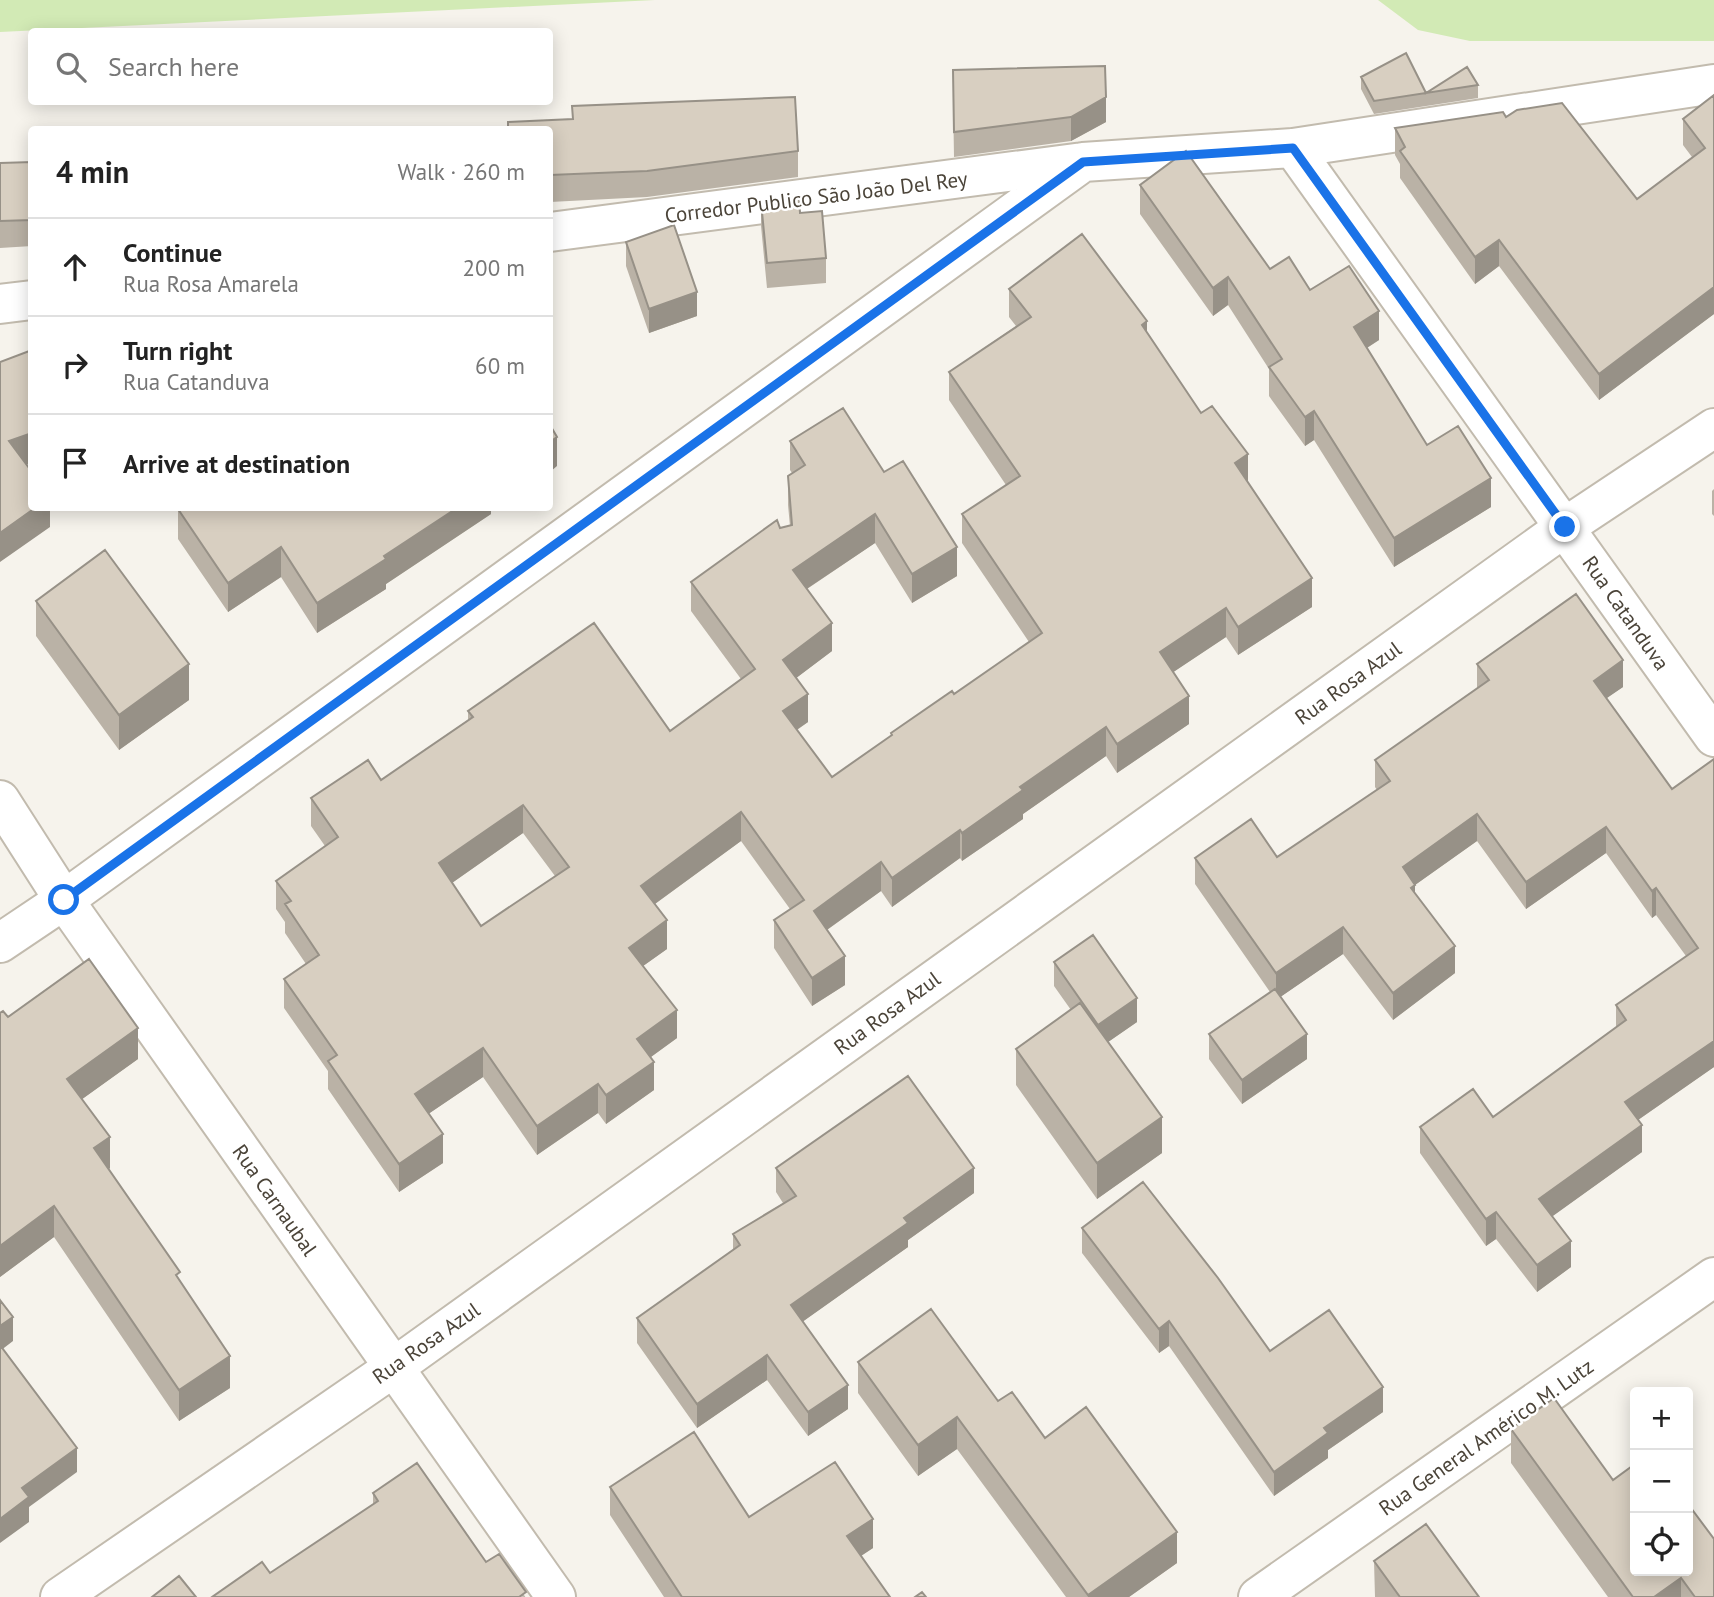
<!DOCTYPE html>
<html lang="en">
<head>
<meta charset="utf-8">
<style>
	:root { --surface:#fff; --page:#f6f6f6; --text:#222; --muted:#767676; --line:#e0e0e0 }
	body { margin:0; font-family:"PT Sans",sans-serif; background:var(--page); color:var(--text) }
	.controls { position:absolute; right:21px; bottom:21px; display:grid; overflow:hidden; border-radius:7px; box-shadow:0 4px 18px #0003 }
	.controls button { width:63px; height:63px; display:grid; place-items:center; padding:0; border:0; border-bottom:2px solid var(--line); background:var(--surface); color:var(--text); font:35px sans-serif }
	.stop { position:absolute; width:21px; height:21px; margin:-16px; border:5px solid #1a73e8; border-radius:50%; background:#fff }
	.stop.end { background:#1a73e8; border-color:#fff; box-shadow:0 2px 7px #0008 }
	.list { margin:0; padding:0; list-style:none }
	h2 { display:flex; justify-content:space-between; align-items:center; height:91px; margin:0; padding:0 28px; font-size:30px }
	h2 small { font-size:23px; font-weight:400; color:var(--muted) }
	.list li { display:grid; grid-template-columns:46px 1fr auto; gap:21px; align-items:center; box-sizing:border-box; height:98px; padding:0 28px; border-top:2px solid var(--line) }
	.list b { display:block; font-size:26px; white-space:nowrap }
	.list p { margin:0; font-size:23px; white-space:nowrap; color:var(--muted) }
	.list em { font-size:23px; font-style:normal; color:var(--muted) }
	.icon { flex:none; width:38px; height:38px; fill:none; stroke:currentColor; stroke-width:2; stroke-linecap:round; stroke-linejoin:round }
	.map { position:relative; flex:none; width:1714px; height:1597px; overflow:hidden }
	.search { position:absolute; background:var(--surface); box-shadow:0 4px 18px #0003; left:28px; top:28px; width:525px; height:77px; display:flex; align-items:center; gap:18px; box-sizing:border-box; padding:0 24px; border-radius:7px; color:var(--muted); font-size:26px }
	.panel { position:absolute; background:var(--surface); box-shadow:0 4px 18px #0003; left:28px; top:126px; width:525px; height:385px; border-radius:7px }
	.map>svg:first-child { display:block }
	.green { fill:#d2eab5 }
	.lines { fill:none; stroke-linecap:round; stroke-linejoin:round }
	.minor-casing { stroke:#c2bbae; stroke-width:42 }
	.minor { stroke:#fff; stroke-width:38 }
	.wall { fill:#bab2a6; fill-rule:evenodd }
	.shaded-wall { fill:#979187 }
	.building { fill:#d8cfc1; stroke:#979187; stroke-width:2; fill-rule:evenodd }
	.route { stroke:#1a73e8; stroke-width:9 }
	.labels { text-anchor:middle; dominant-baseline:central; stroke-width:5; stroke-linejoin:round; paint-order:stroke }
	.street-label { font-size:21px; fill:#4b4439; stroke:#fff }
</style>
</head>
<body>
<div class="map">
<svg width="1714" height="1597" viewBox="0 0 1714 1597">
	<rect width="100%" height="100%" fill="#f6f3ec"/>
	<!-- green -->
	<path class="green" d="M 0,0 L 655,0 L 0,32 Z
		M 1378,0 L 1714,0 L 1714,41 L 1470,41 L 1418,30 Z"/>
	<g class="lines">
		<!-- minor casing -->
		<g class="minor-casing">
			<path id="minor" d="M 1293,148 L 1714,737
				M 550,232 L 1083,162 L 1293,148 L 1714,84
				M 0,304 L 32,300
				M 0,800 L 64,900 L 556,1597
				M 0,943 L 64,900 L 1083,162
				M 60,1597 L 393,1368 L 1565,527 L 1714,428
				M 1258,1597 L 1714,1277"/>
		</g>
		<!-- minor -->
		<use href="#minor" class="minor"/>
	</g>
	<!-- wall -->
	<path class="wall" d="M 1361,77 L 1426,93 L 1478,85 L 1478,98 L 1374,114 L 1361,89 Z
		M 953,95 L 1106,122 L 1071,141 L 954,157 Z
		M 1714,95 L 1714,314 L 1599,400 L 1499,266 L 1475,284 L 1400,178 L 1400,164 L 1395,155 L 1395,128 L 1506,117 L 1637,199 L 1692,157 L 1683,145 L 1683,119 Z
		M 550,130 L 798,151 L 798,177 L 647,197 L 550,202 Z
		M 32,162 L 32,246 L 0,248 L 0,163 Z
		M 1140,185 L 1270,269 L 1310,290 L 1379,340 L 1367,348 L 1427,445 L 1491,507 L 1394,567 L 1314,440 L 1305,446 L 1269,396 L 1269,369 L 1228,305 L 1213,316 L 1140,214 Z
		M 761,202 L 800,213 L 826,258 L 826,283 L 767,288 L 761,226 Z
		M 626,242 L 697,316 L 649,333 L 626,266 Z
		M 1009,289 L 1147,332 L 1248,483 L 1312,607 L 1238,655 L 1226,637 L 1173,672 L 1189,724 L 1117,773 L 1106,756 L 1023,814 L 1023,819 L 962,861 L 960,858 L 892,907 L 881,891 L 827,930 L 845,985 L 812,1006 L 774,948 L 774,920 L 790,909 L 741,841 L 655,904 L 667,949 L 643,966 L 677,1038 L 651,1057 L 654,1090 L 606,1124 L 598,1113 L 537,1155 L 483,1077 L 428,1114 L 443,1163 L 399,1192 L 328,1089 L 328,1071 L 284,1008 L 284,979 L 306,964 L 285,933 L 285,922 L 276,909 L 276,881 L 325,846 L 311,826 L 311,798 L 381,780 L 468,720 L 468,711 L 670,731 L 741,679 L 691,611 L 691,582 L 780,528 L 790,526 L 788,505 L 788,476 L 792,473 L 790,470 L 790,441 L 884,472 L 957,576 L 912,603 L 875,543 L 807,589 L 832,651 L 796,678 L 808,722 L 797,730 L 832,777 L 891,736 L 891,733 L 954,694 L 1029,642 L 962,543 L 962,514 L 1006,485 L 949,400 L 949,372 L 1016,326 L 1009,317 ZM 523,833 L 555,876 L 481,926 L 452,883 Z
		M 1714,489 L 1714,516 L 1712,514 L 1712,491 Z
		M 178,509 L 491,511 L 491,514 L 386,584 L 386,589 L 317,633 L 281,577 L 228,612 L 178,539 Z
		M 36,601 L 189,700 L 119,750 L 36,636 Z
		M 1477,664 L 1623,687 L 1606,698 L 1672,789 L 1714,759 L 1714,1067 L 1638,1120 L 1642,1152 L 1552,1216 L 1571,1267 L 1537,1292 L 1496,1239 L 1486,1246 L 1420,1153 L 1420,1127 L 1493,1117 L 1616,1027 L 1616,1005 L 1686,956 L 1656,915 L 1652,918 L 1606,853 L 1526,909 L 1477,841 L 1415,885 L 1415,893 L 1455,973 L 1393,1020 L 1343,954 L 1280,997 L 1307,1059 L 1242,1104 L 1209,1059 L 1209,1034 L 1270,992 L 1195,884 L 1195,858 L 1277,857 L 1377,790 L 1375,787 L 1375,760 L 1477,688 Z
		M 1054,962 L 1137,1022 L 1108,1042 L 1162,1153 L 1097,1199 L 1016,1085 L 1016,1049 L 1071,1010 L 1054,986 Z
		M 0,1013 L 8,1017 L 138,1059 L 82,1099 L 110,1168 L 109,1169 L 180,1282 L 230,1388 L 179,1421 L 54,1237 L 0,1277 Z
		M 776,1168 L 974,1193 L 908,1240 L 908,1247 L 803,1321 L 848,1409 L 808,1436 L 767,1380 L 697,1428 L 637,1343 L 637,1318 L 733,1251 L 733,1234 L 783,1203 L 776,1192 Z
		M 1082,1228 L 1270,1351 L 1383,1412 L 1328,1450 L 1328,1458 L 1274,1496 L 1169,1346 L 1159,1353 L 1082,1253 Z
		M 858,1362 L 998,1401 L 1045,1438 L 1177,1563 L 1129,1597 L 1066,1597 L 957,1449 L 918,1476 L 858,1393 Z
		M 1511,1429 L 1613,1480 L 1688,1571 L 1714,1597 L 1608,1597 L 1511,1463 Z
		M 610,1487 L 749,1517 L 873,1548 L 861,1556 L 890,1597 L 664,1597 L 610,1515 Z
		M 373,1493 L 486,1562 L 526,1597 L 270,1573 L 373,1504 Z
		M 1374,1561 L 1479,1597 L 1375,1597 Z"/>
	<!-- shaded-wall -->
	<path class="shaded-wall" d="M 1106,97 L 1106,122 L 1071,141 L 1071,117 Z
		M 1499,240 L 1499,266 L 1475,284 L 1475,257 Z
		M 1228,277 L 1228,305 L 1213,316 L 1213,288 Z
		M 1714,287 L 1714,314 L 1599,400 L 1599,374 Z
		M 697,292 L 697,316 L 649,333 L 649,309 Z
		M 1379,311 L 1379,340 L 1354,356 L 1354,327 Z
		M 1147,321 L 1147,349 L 1142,325 Z
		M 1314,411 L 1314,440 L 1305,446 L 1305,417 Z
		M 32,433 L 32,463 L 9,470 L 9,441 Z
		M 557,437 L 557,466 L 550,472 L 550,442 Z
		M 1248,454 L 1248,483 L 1235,492 L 1235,463 Z
		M 1491,478 L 1491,507 L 1394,567 L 1394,538 Z
		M 35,508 L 50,508 L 50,527 L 0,562 L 0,533 Z
		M 457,508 L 497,508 L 491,511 L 491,514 L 386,584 L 386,589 L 317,633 L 317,603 L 384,556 Z
		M 875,514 L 875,543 L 793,598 L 793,570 Z
		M 281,547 L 281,577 L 228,612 L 228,583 Z
		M 957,547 L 957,576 L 912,603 L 912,574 Z
		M 1312,578 L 1312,607 L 1238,655 L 1238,627 Z
		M 1226,608 L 1226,637 L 1160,681 L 1160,652 Z
		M 832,623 L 832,651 L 783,688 L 783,660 Z
		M 1623,660 L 1623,687 L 1594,707 L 1594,681 Z
		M 189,664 L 189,700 L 119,750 L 119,715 Z
		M 808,694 L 808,722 L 783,739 L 783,711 Z
		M 1189,696 L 1189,724 L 1117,773 L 1117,744 Z
		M 1106,727 L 1106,756 L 1023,814 L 1023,819 L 962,861 L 962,833 L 1020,787 Z
		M 523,805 L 523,833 L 439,892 L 439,863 Z
		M 741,812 L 741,841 L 641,914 L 641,886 Z
		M 1477,814 L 1477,841 L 1415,885 L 1415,911 L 1403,867 Z
		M 1606,827 L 1606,853 L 1526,909 L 1526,882 Z
		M 960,830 L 960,858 L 892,907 L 892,878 Z
		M 881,862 L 881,891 L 814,939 L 814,911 Z
		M 1656,888 L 1656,915 L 1652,918 L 1652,891 Z
		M 667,920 L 667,949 L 629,976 L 629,948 Z
		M 1343,927 L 1343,954 L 1276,1000 L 1276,973 Z
		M 1455,946 L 1455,973 L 1393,1020 L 1393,993 Z
		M 845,956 L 845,985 L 812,1006 L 812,978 Z
		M 1137,998 L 1137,1022 L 1098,1049 L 1098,1025 Z
		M 677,1010 L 677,1038 L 637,1067 L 637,1039 Z
		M 138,1028 L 138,1059 L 67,1110 L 67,1079 Z
		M 1307,1034 L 1307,1059 L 1242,1104 L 1242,1080 Z
		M 1714,1041 L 1714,1067 L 1625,1129 L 1625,1102 Z
		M 483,1048 L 483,1077 L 415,1123 L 415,1094 Z
		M 654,1062 L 654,1090 L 606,1124 L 606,1095 Z
		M 598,1084 L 598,1113 L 537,1155 L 537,1126 Z
		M 1162,1117 L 1162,1153 L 1097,1199 L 1097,1163 Z
		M 1642,1125 L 1642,1152 L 1539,1226 L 1539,1199 Z
		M 443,1134 L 443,1163 L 399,1192 L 399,1164 Z
		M 110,1137 L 110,1168 L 94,1180 L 94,1148 Z
		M 974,1168 L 974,1193 L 908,1240 L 908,1247 L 791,1330 L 791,1305 L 904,1218 Z
		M 54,1206 L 54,1237 L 0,1277 L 0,1246 Z
		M 1496,1212 L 1496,1239 L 1486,1246 L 1486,1219 Z
		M 1571,1241 L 1571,1267 L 1537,1292 L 1537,1265 Z
		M 13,1317 L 13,1341 L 0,1351 L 0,1326 Z
		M 1169,1321 L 1169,1346 L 1159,1353 L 1159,1329 Z
		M 767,1355 L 767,1380 L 697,1428 L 697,1404 Z
		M 230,1356 L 230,1388 L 179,1421 L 179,1390 Z
		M 848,1385 L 848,1409 L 808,1436 L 808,1412 Z
		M 1383,1387 L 1383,1412 L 1328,1450 L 1328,1458 L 1274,1496 L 1274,1472 L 1324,1428 Z
		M 957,1417 L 957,1449 L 918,1476 L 918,1445 Z
		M 77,1448 L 77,1472 L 29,1507 L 29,1522 L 0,1543 L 0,1519 L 22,1488 Z
		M 873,1519 L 873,1548 L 847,1565 L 847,1536 Z
		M 1177,1532 L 1177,1563 L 1129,1597 L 1088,1597 L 1088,1595 Z
		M 1681,1578 L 1681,1597 L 1654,1597 Z"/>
	<!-- building -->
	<path class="building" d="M 1406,53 L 1426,93 L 1467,67 L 1478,85 L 1374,101 L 1361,77 Z
		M 1105,66 L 1106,97 L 1071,117 L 954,132 L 953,70 Z
		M 1714,95 L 1714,287 L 1599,374 L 1499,240 L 1475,257 L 1400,151 L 1405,147 L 1395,128 L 1503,112 L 1506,117 L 1517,110 L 1562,103 L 1637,199 L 1705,148 L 1683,119 Z
		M 795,97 L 798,151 L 647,171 L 550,175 L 550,130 L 508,130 L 508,122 L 573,119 L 572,106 Z
		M 1186,151 L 1270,269 L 1289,257 L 1310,290 L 1349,266 L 1379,311 L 1354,327 L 1427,445 L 1458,426 L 1491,478 L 1394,538 L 1314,411 L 1305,417 L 1269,367 L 1282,359 L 1228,277 L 1213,288 L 1140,185 Z
		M 32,162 L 32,220 L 0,221 L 0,163 Z
		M 799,197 L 800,213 L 822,211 L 826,258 L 767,263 L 761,202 Z
		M 674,225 L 697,292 L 649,309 L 626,242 Z
		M 1082,234 L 1147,321 L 1142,325 L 1201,413 L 1212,406 L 1248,454 L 1235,463 L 1312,578 L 1238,627 L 1226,608 L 1160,652 L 1189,696 L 1117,744 L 1106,727 L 1020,787 L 1023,790 L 962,833 L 960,830 L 892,878 L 881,862 L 814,911 L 845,956 L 812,978 L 774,920 L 804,900 L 741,812 L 641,886 L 667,920 L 629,948 L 677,1010 L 637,1039 L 654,1062 L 606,1095 L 598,1084 L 537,1126 L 483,1048 L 415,1094 L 443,1134 L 399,1164 L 328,1061 L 337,1055 L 284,979 L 319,955 L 285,904 L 291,901 L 276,881 L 338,837 L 311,798 L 368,760 L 381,780 L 473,717 L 468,711 L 594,623 L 670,731 L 755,669 L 691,582 L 777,520 L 780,528 L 792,525 L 788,476 L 805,465 L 790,441 L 843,408 L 884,472 L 903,461 L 957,547 L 912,574 L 875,514 L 793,570 L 832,623 L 783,660 L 808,694 L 783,711 L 832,777 L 892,735 L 891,733 L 952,691 L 954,694 L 1042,633 L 962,514 L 1020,476 L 949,372 L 1031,317 L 1009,289 ZM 523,805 L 569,867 L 481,926 L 439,863 Z
		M 32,350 L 32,433 L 9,441 L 32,472 L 32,508 L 35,508 L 0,533 L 0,362 Z
		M 550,425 L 557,437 L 550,442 Z
		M 181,508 L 457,508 L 384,556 L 386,559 L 317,603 L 281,547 L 228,583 L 178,509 Z
		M 105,550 L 189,664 L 119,715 L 36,601 Z
		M 1576,594 L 1623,660 L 1594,681 L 1672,789 L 1714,759 L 1714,1041 L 1625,1102 L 1642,1125 L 1539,1199 L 1571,1241 L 1537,1265 L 1496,1212 L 1486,1219 L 1420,1127 L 1473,1089 L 1493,1117 L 1626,1020 L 1616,1005 L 1698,948 L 1656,888 L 1652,891 L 1606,827 L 1526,882 L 1477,814 L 1403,867 L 1415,885 L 1411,888 L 1455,946 L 1393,993 L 1343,927 L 1276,973 L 1195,858 L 1251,819 L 1277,857 L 1390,781 L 1375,760 L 1489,680 L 1477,664 Z
		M 1093,935 L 1137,998 L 1098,1025 L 1054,962 Z
		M 89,959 L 138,1028 L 67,1079 L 110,1137 L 94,1148 L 180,1272 L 176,1275 L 230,1356 L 179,1390 L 54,1206 L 0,1246 L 0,1013 L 3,1011 L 8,1017 Z
		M 1275,989 L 1307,1034 L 1242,1080 L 1209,1034 Z
		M 1080,1003 L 1162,1117 L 1097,1163 L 1016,1049 Z
		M 908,1076 L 974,1168 L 904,1218 L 908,1223 L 791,1305 L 848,1385 L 808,1412 L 767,1355 L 697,1404 L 637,1318 L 740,1245 L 733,1234 L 796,1196 L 776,1168 Z
		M 1143,1182 L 1218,1278 L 1270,1351 L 1329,1310 L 1383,1387 L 1324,1428 L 1328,1433 L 1274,1472 L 1169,1321 L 1159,1329 L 1082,1228 Z
		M 0,1300 L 13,1317 L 0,1326 Z
		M 931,1309 L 998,1401 L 1012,1392 L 1045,1438 L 1086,1407 L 1177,1532 L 1088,1595 L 957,1417 L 918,1445 L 858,1362 Z
		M 0,1345 L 77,1448 L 22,1488 L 29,1497 L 0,1519 Z
		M 1554,1398 L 1613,1480 L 1635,1464 L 1635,1571 L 1688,1571 L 1688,1504 L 1714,1539 L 1714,1597 L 1695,1597 L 1681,1578 L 1654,1597 L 1633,1597 L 1511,1429 Z
		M 694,1432 L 749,1517 L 835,1462 L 873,1519 L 847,1536 L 890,1597 L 682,1597 L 610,1487 Z
		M 417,1463 L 486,1562 L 499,1554 L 526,1592 L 519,1597 L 212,1597 L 262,1562 L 270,1573 L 378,1501 L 373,1493 Z
		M 1426,1524 L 1479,1597 L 1400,1597 L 1374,1561 Z
		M 179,1576 L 196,1597 L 152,1597 Z
		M 922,1592 L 926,1597 L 915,1597 Z"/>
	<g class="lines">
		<!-- route -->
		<path class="route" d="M 64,900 L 1083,162 L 1293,148 L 1565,527"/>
	</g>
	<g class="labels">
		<!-- street labels -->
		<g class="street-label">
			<text transform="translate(816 197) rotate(-7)">Corredor Publico São João Del Rey</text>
			<text transform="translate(1626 613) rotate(55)">Rua Catanduva</text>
			<text transform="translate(1348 683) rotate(-36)">Rua Rosa Azul</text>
			<text transform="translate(887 1013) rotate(-36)">Rua Rosa Azul</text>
			<text transform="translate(275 1200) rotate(55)">Rua Carnaubal</text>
			<text transform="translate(426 1343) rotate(-35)">Rua Rosa Azul</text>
			<text transform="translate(1486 1437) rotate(-35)">Rua General Américo M. Lutz</text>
		</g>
	</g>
</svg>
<div class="controls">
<button>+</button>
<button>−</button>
<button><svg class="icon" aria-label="locate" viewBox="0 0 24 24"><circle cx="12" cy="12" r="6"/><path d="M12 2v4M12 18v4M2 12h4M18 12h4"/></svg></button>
</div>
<div class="stop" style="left:64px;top:900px"></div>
<div class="stop end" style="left:1565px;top:527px"></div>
<div class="search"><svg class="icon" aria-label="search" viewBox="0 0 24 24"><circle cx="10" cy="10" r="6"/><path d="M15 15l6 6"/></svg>Search here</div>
<section class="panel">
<h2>4 min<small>Walk · 260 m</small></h2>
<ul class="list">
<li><svg class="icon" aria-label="ahead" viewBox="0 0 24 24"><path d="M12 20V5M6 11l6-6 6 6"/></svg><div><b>Continue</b><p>Rua Rosa Amarela</p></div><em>200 m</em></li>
<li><svg class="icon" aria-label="right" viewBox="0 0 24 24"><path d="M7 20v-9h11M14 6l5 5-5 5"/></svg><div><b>Turn right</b><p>Rua Catanduva</p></div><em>60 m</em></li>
<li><svg class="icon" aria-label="arrive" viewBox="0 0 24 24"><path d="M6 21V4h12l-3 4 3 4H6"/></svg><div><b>Arrive at destination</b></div></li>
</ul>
</section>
</div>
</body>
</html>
